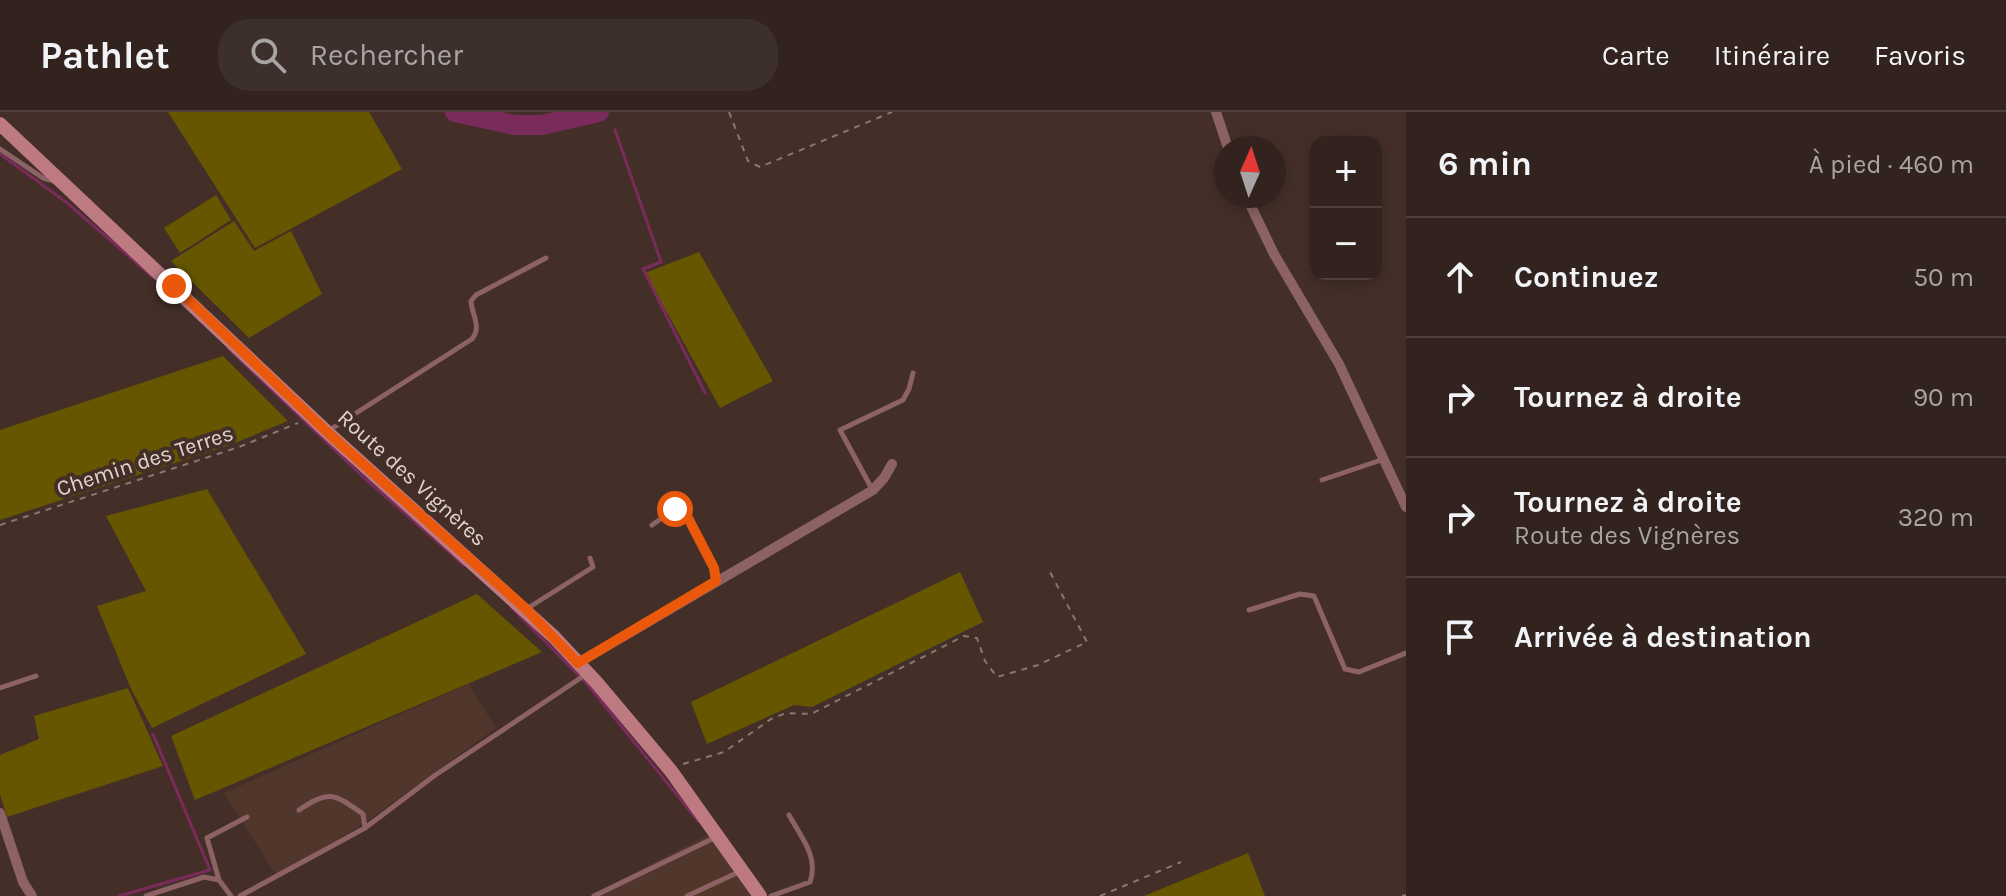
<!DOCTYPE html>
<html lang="fr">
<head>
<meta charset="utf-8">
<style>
	:root { --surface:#32231e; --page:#3d2f2b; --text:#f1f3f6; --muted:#a8a4a4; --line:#4d403c }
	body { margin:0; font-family:Karla,sans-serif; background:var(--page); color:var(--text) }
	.controls { position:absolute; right:24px; top:24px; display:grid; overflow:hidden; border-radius:16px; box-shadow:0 4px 12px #0003 }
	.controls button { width:72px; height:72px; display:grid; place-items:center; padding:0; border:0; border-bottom:2px solid var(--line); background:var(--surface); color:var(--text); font:40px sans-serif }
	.compass { position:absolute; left:1214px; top:24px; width:72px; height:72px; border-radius:50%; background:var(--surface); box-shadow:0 4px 12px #0003; rotate:3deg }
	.stop { position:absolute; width:24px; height:24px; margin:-18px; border:6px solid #ea580c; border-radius:50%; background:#fff }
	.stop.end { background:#ea580c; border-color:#fff; box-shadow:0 2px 8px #0008 }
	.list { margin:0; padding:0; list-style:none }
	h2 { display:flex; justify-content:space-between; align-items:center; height:104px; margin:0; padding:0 32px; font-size:34px }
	h2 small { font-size:26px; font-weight:400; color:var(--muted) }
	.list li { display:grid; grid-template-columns:52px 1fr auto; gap:24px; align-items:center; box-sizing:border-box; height:120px; padding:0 32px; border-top:2px solid var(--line) }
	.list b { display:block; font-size:30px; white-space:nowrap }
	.list p { margin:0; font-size:26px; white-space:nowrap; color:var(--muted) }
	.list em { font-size:26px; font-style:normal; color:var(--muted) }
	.icon { flex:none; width:44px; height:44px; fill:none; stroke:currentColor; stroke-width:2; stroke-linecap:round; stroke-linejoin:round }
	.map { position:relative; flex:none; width:1406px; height:784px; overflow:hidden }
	header { display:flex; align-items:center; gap:48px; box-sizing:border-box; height:112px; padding:0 40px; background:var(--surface); border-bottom:2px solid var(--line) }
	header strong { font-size:38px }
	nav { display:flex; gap:44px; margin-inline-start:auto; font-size:28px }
	.search { width:560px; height:72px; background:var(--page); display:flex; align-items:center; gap:20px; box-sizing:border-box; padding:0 28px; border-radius:32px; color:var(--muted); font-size:30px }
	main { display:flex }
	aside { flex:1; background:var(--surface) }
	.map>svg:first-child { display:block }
	.built { fill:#51362c }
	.green { fill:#665600 }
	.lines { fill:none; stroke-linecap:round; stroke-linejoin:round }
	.stream { stroke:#7a2b5b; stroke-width:3 }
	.river { stroke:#7a2b5b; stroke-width:20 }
	.path { stroke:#887871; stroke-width:2; stroke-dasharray:6 6; stroke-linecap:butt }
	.lane { stroke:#8c6265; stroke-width:5 }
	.street { stroke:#8c6265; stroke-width:10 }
	.secondary { stroke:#bd7a80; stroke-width:14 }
	.route { stroke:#ea580c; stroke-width:10 }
	.labels { text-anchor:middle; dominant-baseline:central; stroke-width:8; stroke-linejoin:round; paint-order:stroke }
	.street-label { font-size:22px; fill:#e1d4cf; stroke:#432f28 }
</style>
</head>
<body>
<header>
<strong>Pathlet</strong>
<div class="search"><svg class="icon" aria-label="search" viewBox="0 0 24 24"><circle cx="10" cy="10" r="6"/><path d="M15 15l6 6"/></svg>Rechercher</div>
<nav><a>Carte</a><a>Itinéraire</a><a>Favoris</a></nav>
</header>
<main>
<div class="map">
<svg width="1406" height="784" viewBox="0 0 1406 784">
	<rect width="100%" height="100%" fill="#432f28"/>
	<!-- built -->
	<path class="built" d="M 468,572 L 496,616 L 360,714 L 276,763 L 224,681 Z
		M 713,720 L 753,784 L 590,784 Z"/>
	<!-- green -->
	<path class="green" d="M 168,0 L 369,0 L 402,57 L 255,136 Z
		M 216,83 L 231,108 L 180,141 L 164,116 Z
		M 234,109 L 254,139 L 291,119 L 322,182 L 249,226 L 171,149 Z
		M 699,140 L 773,269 L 720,296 L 645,161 Z
		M 223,244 L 288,309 L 230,333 L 0,408 L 0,318 Z
		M 207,377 L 306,542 L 152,616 L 131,577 L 97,494 L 146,479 L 106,404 Z
		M 960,460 L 983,510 L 812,595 L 794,593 L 707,632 L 691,590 Z
		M 477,482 L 542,540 L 195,688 L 171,624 Z
		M 128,576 L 163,654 L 7,705 L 0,682 L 0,643 L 39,627 L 34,604 Z
		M 1248,741 L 1265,784 L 1144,784 Z"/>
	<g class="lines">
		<!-- stream -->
		<path class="stream" d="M 615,18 L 661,150 L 643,157 L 705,281
			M 0,42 L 66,90 L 153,165
			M 228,236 L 361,363 L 464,453
			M 511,495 L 588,573 L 698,709
			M 119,784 L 210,758 L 153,622"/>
		<!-- river -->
		<path class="river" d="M 455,0 L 514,13 L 542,13 L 599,0"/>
		<!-- path -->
		<path class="path" d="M 729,0 L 748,49 L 760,55 L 892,0
			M 0,413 L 239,335 L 298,311
			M 683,652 L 724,640 L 771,607 L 786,601 L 811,602 L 964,524 L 977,526 L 985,549 L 997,565 L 1038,553 L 1087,530 L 1050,460
			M 1100,784 L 1181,750
			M 1402,784 L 1406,783"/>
		<!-- lane -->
		<path class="lane" d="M 0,37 L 43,66 L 54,69
			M 328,319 L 472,227 C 482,214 472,204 471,189 L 476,183 L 546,146
			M 1322,368 L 1384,347
			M 872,377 L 840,318 L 903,288 L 909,277 L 913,261
			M 652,413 L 675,397 L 685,400 L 714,456 L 716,469
			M 528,496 L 593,455 L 590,446
			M 1249,498 L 1300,482 L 1314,484 L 1345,557 L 1359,560 L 1406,541
			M 0,576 L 36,564
			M 365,716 L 434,664 L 588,561
			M 219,768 L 207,726 L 247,705
			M 146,784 L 204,765 L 219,768 L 231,784
			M 240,784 L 365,716 L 363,702 C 334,682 330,677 299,698
			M 594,784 L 714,726
			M 687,784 L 741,759
			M 771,784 L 810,770 C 819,745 801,725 789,703"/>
		<!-- street -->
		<path class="street" d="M 1216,0 L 1228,36
			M 1246,84 L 1274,142 L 1339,252 L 1406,395
			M 578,551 L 873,378 L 884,366 L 892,352
			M 0,701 L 23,770 L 32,784"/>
		<!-- secondary -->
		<path class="secondary" d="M 0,12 L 327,320 L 554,525 L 597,571 L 671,659 L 760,784"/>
	</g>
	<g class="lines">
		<!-- route -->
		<path class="route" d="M 174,174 L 327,320 L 526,497 L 578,551 L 716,469 L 714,456 L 685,400 L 675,397"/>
	</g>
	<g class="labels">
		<!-- street labels -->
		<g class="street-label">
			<text transform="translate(145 349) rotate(-18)">Chemin des Terres</text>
			<text transform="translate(412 366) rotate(42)">Route des Vignères</text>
		</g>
	</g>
</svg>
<div class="controls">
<button>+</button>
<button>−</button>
</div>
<svg class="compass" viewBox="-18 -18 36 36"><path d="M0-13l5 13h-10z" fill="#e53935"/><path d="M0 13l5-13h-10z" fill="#a8a4a4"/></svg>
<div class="stop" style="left:675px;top:397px"></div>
<div class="stop end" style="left:174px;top:174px"></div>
</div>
<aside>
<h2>6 min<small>À pied · 460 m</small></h2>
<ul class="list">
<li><svg class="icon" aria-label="ahead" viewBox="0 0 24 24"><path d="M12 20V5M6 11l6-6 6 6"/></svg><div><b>Continuez</b></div><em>50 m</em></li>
<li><svg class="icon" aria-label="right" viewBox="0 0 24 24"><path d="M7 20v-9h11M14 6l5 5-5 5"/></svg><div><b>Tournez à droite</b></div><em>90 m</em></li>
<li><svg class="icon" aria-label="right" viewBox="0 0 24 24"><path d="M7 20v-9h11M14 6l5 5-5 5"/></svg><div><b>Tournez à droite</b><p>Route des Vignères</p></div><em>320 m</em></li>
<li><svg class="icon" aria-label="arrive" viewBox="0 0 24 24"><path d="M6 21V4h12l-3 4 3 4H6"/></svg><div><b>Arrivée à destination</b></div></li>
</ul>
</aside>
</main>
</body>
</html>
